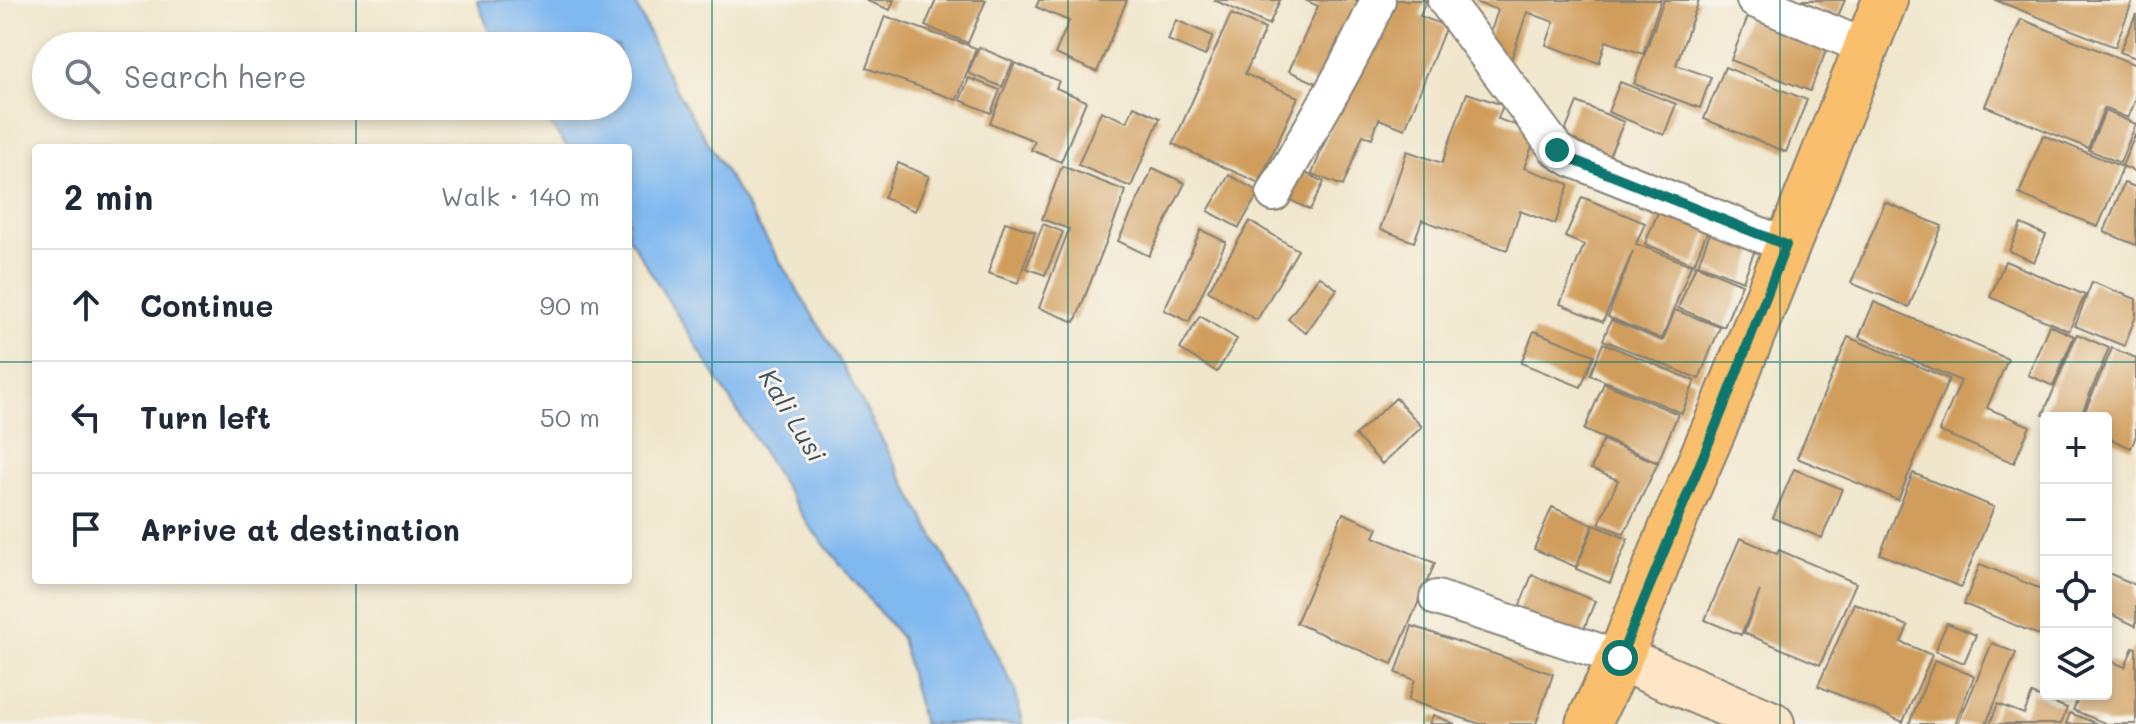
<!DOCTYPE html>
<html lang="en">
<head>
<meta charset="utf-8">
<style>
	:root { --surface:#fff; --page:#f6f6f7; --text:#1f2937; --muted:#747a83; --line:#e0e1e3 }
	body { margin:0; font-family:Mali,sans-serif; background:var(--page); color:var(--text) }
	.controls { position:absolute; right:24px; bottom:24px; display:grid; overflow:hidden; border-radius:8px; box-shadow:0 4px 12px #0003 }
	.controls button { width:72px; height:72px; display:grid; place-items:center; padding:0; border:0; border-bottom:2px solid var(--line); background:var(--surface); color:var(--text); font:40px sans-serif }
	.stop { position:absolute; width:24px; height:24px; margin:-18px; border:6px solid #0f766e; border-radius:50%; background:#fff }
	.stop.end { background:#0f766e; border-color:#fff; box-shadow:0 2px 8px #0008 }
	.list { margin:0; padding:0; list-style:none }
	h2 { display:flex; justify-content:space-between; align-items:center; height:104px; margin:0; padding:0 32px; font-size:34px }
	h2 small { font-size:26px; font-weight:400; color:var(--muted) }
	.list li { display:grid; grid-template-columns:52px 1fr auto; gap:24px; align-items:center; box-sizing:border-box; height:112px; padding:0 32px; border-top:2px solid var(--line) }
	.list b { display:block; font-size:30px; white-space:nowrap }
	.list em { font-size:26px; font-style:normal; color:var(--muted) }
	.icon { flex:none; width:44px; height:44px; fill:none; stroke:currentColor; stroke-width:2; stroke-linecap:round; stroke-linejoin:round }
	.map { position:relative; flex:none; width:2136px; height:724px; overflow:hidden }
	.search { position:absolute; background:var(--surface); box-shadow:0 4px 12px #0003; left:32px; top:32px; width:600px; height:88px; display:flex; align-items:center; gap:20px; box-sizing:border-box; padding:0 28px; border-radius:44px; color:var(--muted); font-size:30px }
	.panel { position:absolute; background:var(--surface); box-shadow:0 4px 12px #0003; left:32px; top:144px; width:600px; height:440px; border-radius:8px }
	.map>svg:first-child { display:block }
	.water { fill:#80b8f0; stroke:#4e6a86; stroke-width:2 }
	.building { fill:#d09d5c }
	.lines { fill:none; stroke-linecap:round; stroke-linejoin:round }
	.street-casing { stroke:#868174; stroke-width:38 }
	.secondary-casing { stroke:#868174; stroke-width:48 }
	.primary-casing { stroke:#868174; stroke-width:48 }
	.street { stroke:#fff; stroke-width:34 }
	.secondary { stroke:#fde5c5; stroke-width:44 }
	.primary { stroke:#f9bf6d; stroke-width:44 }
	.route { stroke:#0f766e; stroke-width:10 }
	.grid { fill:none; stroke:#0f766e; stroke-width:2; stroke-opacity:0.55 }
	.labels { text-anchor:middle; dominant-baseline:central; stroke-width:6; stroke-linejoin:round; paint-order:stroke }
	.water-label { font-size:26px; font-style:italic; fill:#3f5366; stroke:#f7f3e8 }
</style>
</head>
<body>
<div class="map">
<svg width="2136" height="724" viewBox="0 0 2136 724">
	<rect width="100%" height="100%" fill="#f7f3e8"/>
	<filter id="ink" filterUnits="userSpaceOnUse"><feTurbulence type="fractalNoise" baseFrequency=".0125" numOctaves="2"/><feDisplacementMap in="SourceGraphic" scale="16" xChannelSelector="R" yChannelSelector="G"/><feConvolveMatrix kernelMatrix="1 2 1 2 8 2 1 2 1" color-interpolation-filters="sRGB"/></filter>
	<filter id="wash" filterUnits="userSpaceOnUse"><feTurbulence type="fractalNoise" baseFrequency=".006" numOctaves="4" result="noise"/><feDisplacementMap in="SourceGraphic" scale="32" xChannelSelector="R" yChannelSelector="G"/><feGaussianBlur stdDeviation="1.8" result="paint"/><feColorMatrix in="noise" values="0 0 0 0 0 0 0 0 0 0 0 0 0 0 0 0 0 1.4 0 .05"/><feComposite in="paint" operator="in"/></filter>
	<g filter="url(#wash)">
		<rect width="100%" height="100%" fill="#f0e6cc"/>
		<!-- water -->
		<path class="water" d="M 477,0 L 634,0 L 670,80 L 838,357 L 1015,689 L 1022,724 L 923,724 L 901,638 L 809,526 L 628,236 L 628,148 L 568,148 L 536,106 L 618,106 L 618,46 L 495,46 Z"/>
		<g id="blocks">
			<!-- building -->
			<path class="building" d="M 865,0 L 894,0 L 890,10 Z
				M 936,0 L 986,0 L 968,43 L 925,26 Z
				M 1039,0 L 1127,0 L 1097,72 L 1055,54 L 1069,21 L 1036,7 Z
				M 1214,0 L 1280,0 L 1269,25 Z
				M 1305,0 L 1369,0 L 1349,45 L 1338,40 L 1318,84 L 1289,71 L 1318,6 Z
				M 1381,0 L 1426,0 L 1420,16 L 1446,26 L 1405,129 L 1379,119 L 1372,138 L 1363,135 L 1343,186 L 1312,174 Z
				M 1469,0 L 1661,0 L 1643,54 L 1606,41 L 1599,63 L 1546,45 L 1554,22 L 1527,12 L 1511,60 L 1484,52 L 1498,10 Z
				M 1664,0 L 1699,0 L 1676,65 L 1711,77 L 1700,108 L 1634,84 Z
				M 1799,0 L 1845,0 L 1838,16 Z
				M 1995,0 L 2133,0 L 2115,47 Z
				M 1752,6 L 1832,36 L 1810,91 L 1731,60 Z
				M 1231,14 L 1265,29 L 1245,74 L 1298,97 L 1259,183 L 1173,144 Z
				M 2136,14 L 2136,58 L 2120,52 Z
				M 885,16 L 976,48 L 957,100 L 866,68 Z
				M 2021,19 L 2136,65 L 2136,99 L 2128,118 L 2104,108 L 2088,148 L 1985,106 Z
				M 1176,20 L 1213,36 L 1205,56 L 1168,40 Z
				M 979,47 L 1013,62 L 1002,87 L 968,73 Z
				M 1015,63 L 1059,81 L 1056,88 L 1086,101 L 1061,162 L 1031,150 L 1035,141 L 990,123 Z
				M 1725,67 L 1807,100 L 1786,152 L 1704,119 Z
				M 969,78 L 1000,90 L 991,113 L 960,100 Z
				M 1620,82 L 1676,104 L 1664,135 L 1608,112 Z
				M 1467,93 L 1503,105 L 1498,119 L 1537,133 L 1524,168 L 1569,184 L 1555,224 L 1520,211 L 1507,250 L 1422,220 L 1414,242 L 1380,229 L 1407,151 L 1442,163 Z
				M 1577,102 L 1624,122 L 1607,161 L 1561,142 Z
				M 1134,106 L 1160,118 L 1131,187 L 1078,165 L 1101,111 L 1127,122 Z
				M 2105,111 L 2136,124 L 2120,163 L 2089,150 Z
				M 2136,133 L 2136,172 L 2122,166 Z
				M 2043,135 L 2123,167 L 2098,227 L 2019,194 Z
				M 898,163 L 929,176 L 915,211 L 884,198 Z
				M 1062,166 L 1126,191 L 1075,322 L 1039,308 L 1069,229 L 1042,219 Z
				M 1293,167 L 1324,182 L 1310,210 L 1279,194 Z
				M 1153,168 L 1185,183 L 1149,256 L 1118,241 Z
				M 1229,175 L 1259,192 L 1239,228 L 1208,211 Z
				M 2124,183 L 2136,187 L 2136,245 L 2104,232 Z
				M 1582,197 L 1645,223 L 1636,244 L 1691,265 L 1662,339 L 1608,317 L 1633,251 L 1603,322 L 1560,304 L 1584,245 L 1565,237 Z
				M 1885,202 L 1942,226 L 1909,307 L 1851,283 Z
				M 1660,207 L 1709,227 L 1694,264 L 1645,244 Z
				M 1250,221 L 1298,250 L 1257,320 L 1208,291 Z
				M 1005,222 L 1035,232 L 1018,283 L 988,273 Z
				M 1043,224 L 1063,232 L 1045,275 L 1026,268 Z
				M 2021,224 L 2046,235 L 2034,262 L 2009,251 Z
				M 1713,225 L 1758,242 L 1743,281 L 1698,264 Z
				M 1201,230 L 1226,242 L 1189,322 L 1164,310 Z
				M 2005,261 L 2085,295 L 2069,331 L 1990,297 Z
				M 1696,265 L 1742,284 L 1724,327 L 1678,308 Z
				M 1319,276 L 1337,289 L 1306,333 L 1288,319 Z
				M 2092,282 L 2136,299 L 2136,316 L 2124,346 L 2075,326 Z
				M 1874,302 L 2008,359 L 1987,408 L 2030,426 L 2014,463 L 1939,431 L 1961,381 L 1859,337 Z
				M 1675,310 L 1720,327 L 1699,379 L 1603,340 L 1611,320 L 1663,341 Z
				M 1200,316 L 1237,339 L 1217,372 L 1180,349 Z
				M 2049,325 L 2074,336 L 2053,386 L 2028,375 Z
				M 1534,331 L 1594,355 L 1581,387 L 1521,363 Z
				M 2077,334 L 2109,348 L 2080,418 L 2052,418 L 2043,415 Z
				M 1848,337 L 1949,379 L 1898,500 L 1797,458 Z
				M 1603,343 L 1695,381 L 1682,413 L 1590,375 Z
				M 2112,348 L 2136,358 L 2136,436 L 2131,448 L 2106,437 L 2106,418 L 2082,418 Z
				M 1604,383 L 1678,414 L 1658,462 L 1584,430 Z
				M 1396,398 L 1422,427 L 1382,464 L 1355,435 Z
				M 1603,440 L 1658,463 L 1624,534 L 1599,524 L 1618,480 L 1591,469 Z
				M 1794,469 L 1842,489 L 1822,538 L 1773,518 Z
				M 1913,473 L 1994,507 L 1961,587 L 1880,554 Z
				M 1552,507 L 1593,525 L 1576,567 L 1534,549 Z
				M 1343,513 L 1378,528 L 1374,537 L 1435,563 L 1392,664 L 1296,623 Z
				M 1594,525 L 1628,539 L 1610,583 L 1576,569 Z
				M 1740,538 L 1777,554 L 1779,550 L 1856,583 L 1820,665 L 1744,633 L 1760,591 L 1741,635 L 1705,620 Z
				M 1980,564 L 2046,591 L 2046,638 L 1964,604 Z
				M 2106,572 L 2136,585 L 2136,626 L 2106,612 Z
				M 1532,575 L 1595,601 L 1581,636 L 1518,610 Z
				M 1854,603 L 1908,626 L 1901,642 L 1932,655 L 1903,722 L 1818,686 Z
				M 1947,623 L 1976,635 L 1964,663 L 1935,651 Z
				M 1412,626 L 1553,674 L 1536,724 L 1480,724 L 1408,700 L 1415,680 L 1396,673 Z
				M 1992,643 L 2016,653 L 1986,724 L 1958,724 Z
				M 2133,647 L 2136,648 L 2136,724 L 2107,724 L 2073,710 L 2080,694 L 2106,694 L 2106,659 L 2125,667 Z
				M 1935,660 L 1974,676 L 1955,724 L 1909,724 Z
				M 2032,694 L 2067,708 L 2061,724 L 1990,724 L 1998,704 L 2024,714 Z
				M 2070,713 L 2098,724 L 2066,724 Z
				M 1433,715 L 1455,724 L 1429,724 Z"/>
		</g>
	</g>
	<g filter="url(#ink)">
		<use href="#blocks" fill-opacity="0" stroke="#868174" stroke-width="2"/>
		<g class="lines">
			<!-- street casing -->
			<g class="street-casing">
				<path id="street" d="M 1445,0 L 1557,150 L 1571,159 L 1786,245
					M 1754,0 L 1865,47
					M 1274,194 C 1309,129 1349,68 1378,0
					M 1437,598 L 1620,658"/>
			</g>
			<!-- secondary casing -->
			<g class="secondary-casing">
				<path id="secondary" d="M 1620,658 L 1772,724"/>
			</g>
			<!-- primary casing -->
			<g class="primary-casing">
				<path id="primary" d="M 1588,724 L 1620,658 L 1673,524 L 1724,406 L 1885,0"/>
			</g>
			<!-- street -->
			<use href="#street" class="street"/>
			<!-- secondary -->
			<use href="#secondary" class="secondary"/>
			<!-- primary -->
			<use href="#primary" class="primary"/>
		</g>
	</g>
	<g class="lines" filter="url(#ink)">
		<!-- route -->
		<path class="route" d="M 1557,150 L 1571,159 L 1786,245 L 1724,406 L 1620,658"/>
	</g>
	<!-- grid -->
	<path class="grid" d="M 356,0 L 356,46M 712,0 L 712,724M 1068,0 L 1068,724M 1424,0 L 1424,724M 1780,0 L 1780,724M 356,106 L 356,148M 0,362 L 36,362M 628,362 L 2136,362M 356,580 L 356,724"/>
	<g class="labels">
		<!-- water labels -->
		<g class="water-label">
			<text transform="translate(793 415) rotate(59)">Kali Lusi</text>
		</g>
	</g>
</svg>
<div class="controls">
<button>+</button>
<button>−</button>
<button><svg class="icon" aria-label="locate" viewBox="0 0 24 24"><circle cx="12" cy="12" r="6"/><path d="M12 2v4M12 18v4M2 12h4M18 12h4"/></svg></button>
<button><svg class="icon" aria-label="layers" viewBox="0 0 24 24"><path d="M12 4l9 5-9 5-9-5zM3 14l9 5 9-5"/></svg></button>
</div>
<div class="stop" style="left:1620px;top:658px"></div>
<div class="stop end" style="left:1557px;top:150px"></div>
<div class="search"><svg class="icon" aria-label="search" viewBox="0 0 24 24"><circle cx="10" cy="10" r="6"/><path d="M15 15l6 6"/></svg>Search here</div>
<section class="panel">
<h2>2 min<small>Walk · 140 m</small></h2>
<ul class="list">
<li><svg class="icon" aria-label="ahead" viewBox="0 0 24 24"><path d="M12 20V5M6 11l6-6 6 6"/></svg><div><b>Continue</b></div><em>90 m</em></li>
<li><svg class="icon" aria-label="left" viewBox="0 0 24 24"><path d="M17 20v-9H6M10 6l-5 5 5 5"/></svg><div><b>Turn left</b></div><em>50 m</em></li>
<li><svg class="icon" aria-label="arrive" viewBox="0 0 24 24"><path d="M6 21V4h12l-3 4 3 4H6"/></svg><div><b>Arrive at destination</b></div></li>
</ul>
</section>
</div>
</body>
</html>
